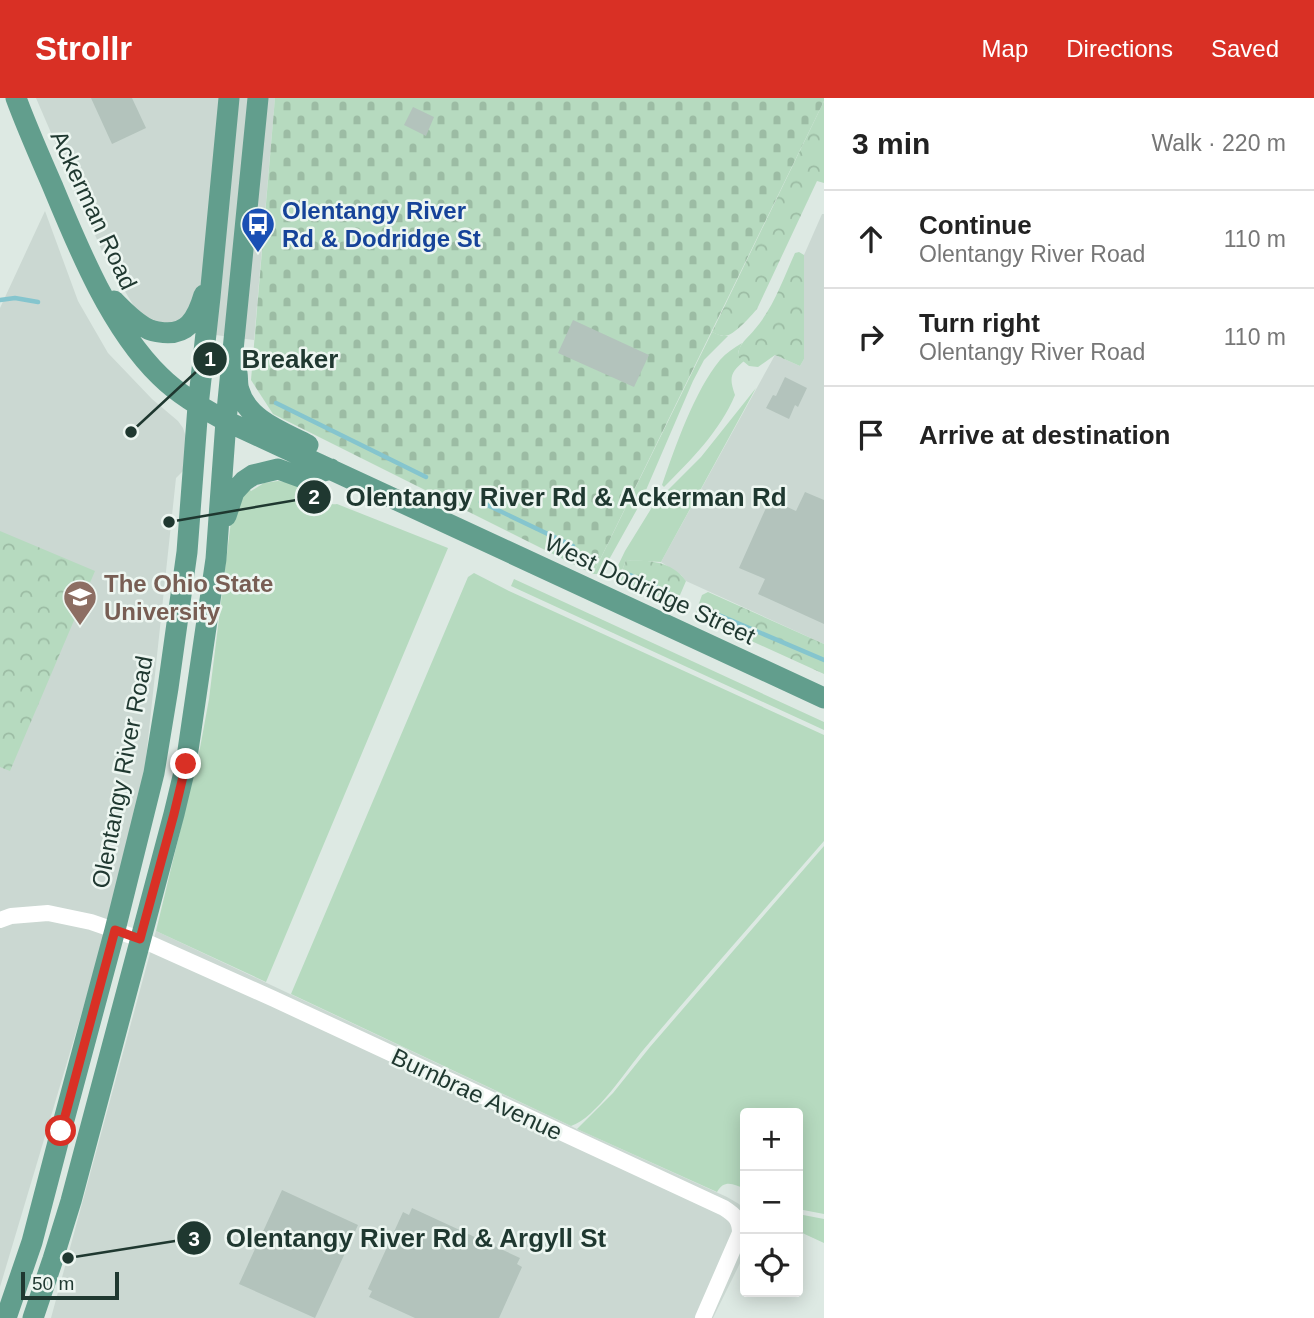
<!DOCTYPE html>
<html lang="en">
<head>
<meta charset="utf-8">
<style>
	:root { --surface:#fff; --page:#f2f2f2; --text:#222; --muted:#767676; --line:#e0e0e0; --accent:#d93025 }
	body { margin:0; font-family:Helvetica,sans-serif; background:var(--page); color:var(--text) }
	.controls { position:absolute; right:21px; bottom:21px; display:grid; overflow:hidden; border-radius:7px; box-shadow:0 4px 18px #0003 }
	.controls button { width:63px; height:63px; display:grid; place-items:center; padding:0; border:0; border-bottom:2px solid var(--line); background:var(--surface); color:var(--text); font:35px sans-serif }
	.scale { position:absolute; left:21px; bottom:18px; width:98px; box-sizing:border-box; padding-left:7px; border:4px solid #1f3830; border-top:0; font-size:19px; line-height:24px; white-space:nowrap; color:#1f3830; -webkit-text-stroke:5px #edf6f1; paint-order:stroke }
	.stop { position:absolute; width:21px; height:21px; margin:-16px; border:5px solid #d93025; border-radius:50%; background:#fff }
	.stop.end { background:#d93025; border-color:#fff; box-shadow:0 2px 7px #0008 }
	.list { margin:0; padding:0; list-style:none }
	h2 { display:flex; justify-content:space-between; align-items:center; height:91px; margin:0; padding:0 28px; font-size:30px }
	h2 small { font-size:23px; font-weight:400; color:var(--muted) }
	.list li { display:grid; grid-template-columns:46px 1fr auto; gap:21px; align-items:center; box-sizing:border-box; height:98px; padding:0 28px; border-top:2px solid var(--line) }
	.list b { display:block; font-size:26px; white-space:nowrap }
	.list p { margin:0; font-size:23px; white-space:nowrap; color:var(--muted) }
	.list em { font-size:23px; font-style:normal; color:var(--muted) }
	.icon { flex:none; width:38px; height:38px; fill:none; stroke:currentColor; stroke-width:2; stroke-linecap:round; stroke-linejoin:round }
	.map { position:relative; flex:none; width:824px; height:1220px; overflow:hidden }
	header { display:flex; align-items:center; gap:42px; box-sizing:border-box; height:98px; padding:0 35px; background:var(--accent); color:#fff }
	header strong { font-size:33px }
	nav { display:flex; gap:38px; margin-inline-start:auto; font-size:24px }
	main { display:flex }
	aside { flex:1; background:var(--surface) }
	.map>svg:first-child { display:block }
	.built { fill:#cbd8d2 }
	.grass { fill:#b6dabf }
	.forest { fill:url(#forest-crowns) }
	.cemetery { fill:url(#cemetery-stones) }
	.lines { fill:none; stroke-linecap:round; stroke-linejoin:round }
	.stream { stroke:#85c5ce; stroke-width:4.5 }
	.building { fill:#b3c3bc }
	.minor { stroke:#fff; stroke-width:16 }
	.major { stroke:#629e8d; stroke-width:21 }
	.route { stroke:#d93025; stroke-width:9 }
	.labels { text-anchor:middle; dominant-baseline:central; stroke-width:5; stroke-linejoin:round; paint-order:stroke }
	.street-label { font-size:24px; fill:#1f3830; stroke:#edf6f1 }
	.transit-label { font-size:24px; font-weight:bold; fill:#164399; stroke:#edf6f1; text-anchor:start }
	.education-label { font-size:24px; font-weight:bold; fill:#785e54; stroke:#edf6f1; text-anchor:start }
	.leader { fill:none; stroke:#1f3830; stroke-width:2.5 }
	.callout-dot { fill:#1f3830; stroke:#edf6f1; stroke-width:2.5 }
	.mark-label { font-size:21px; text-anchor:middle; font-weight:bold; fill:#fff }
	.callout-label { font-size:26px; text-anchor:middle; font-weight:bold; fill:#1f3830; stroke:#edf6f1; stroke-width:5; stroke-linejoin:round; paint-order:stroke }
</style>
</head>
<body>
<header>
<strong>Strollr</strong>
<nav><a>Map</a><a>Directions</a><a>Saved</a></nav>
</header>
<main>
<div class="map">
<svg width="824" height="1220" viewBox="0 0 824 1220">
	<defs>
		<pattern id="forest-crowns" width="20" height="18" patternUnits="userSpaceOnUse" patternTransform="scale(1.75)"><rect width="20" height="18" fill="#b6dabf"/><path d="M2 6a3 3 0 1 1 6 0M12 15a3 3 0 1 1 6 0" fill="none" stroke="#9cbca4"/></pattern>
		<pattern id="cemetery-stones" width="16" height="16" patternUnits="userSpaceOnUse" patternTransform="scale(1.75)"><rect width="16" height="16" fill="#b6dabf"/><path d="M2 7V4a2 2 0 0 1 4 0v3zM10 15v-3a2 2 0 0 1 4 0v3z" fill="#9cbca4"/></pattern>
	</defs>
	<rect width="100%" height="100%" fill="#dde9e3"/>
	<!-- built -->
	<path class="built" d="M 36,0 L 275,0 L 254,242 L 169,231 L 151,225 L 135,210 L 105,160 Z
		M 45,113 L 78,203 L 108,255 L 152,301 L 178,323 L 183,330 L 186,339 L 183,373 L 176,380 L 144,679 L 108,827 L 0,1189 L 0,210 Z
		M 822,116 L 824,116 L 824,546 L 686,483 L 681,477 L 661,464 L 775,257 L 800,268 L 804,261 L 804,157 Z
		M 156,833 L 577,1031 L 727,1099 L 739,1106 L 745,1114 L 745,1155 L 713,1220 L 51,1220 Z"/>
	<!-- grass -->
	<path class="grass" d="M 712,234 L 722,238 L 728,238 L 704,262 L 693,283 L 640,406 L 601,476 L 593,476 Z
		M 742,245 L 738,254 L 738,259 L 744,263 C 730,275 729,280 735,297 C 720,333 691,362 664,389 L 662,387 C 675,349 695,292 720,262 C 726,255 734,250 742,245 Z
		M 756,290 L 661,464 L 626,462 L 620,478 L 626,485 L 613,478 L 625,453 L 654,406 L 701,359 Z
		M 278,383 C 294,384 310,394 325,401 C 328,406 332,407 337,406 L 448,450 L 266,884 L 156,833 L 200,650 L 209,601 L 232,415 L 247,389 L 251,393 L 264,385 Z
		M 474,475 L 509,493 L 824,637 L 824,743 C 764,812 703,881 644,951 C 627,971 596,1020 571,1028 L 291,896 L 468,479 Z
		M 514,481 L 824,624 L 824,632 L 511,488 Z
		M 824,748 L 824,1116 L 798,1111 L 798,1015 L 745,1015 L 745,1091 C 734,1086 724,1081 717,1094 L 577,1031 L 613,995 L 650,949 Z
		M 798,1116 L 824,1121 L 824,1145 L 798,1133 Z"/>
	<!-- forest -->
	<path class="forest" d="M 824,3 L 824,85 L 817,83 L 757,211 C 750,219 734,238 724,238 C 721,238 714,235 712,234 Z
		M 799,154 L 804,157 L 804,261 L 800,268 L 775,257 L 758,269 L 749,268 L 738,259 C 737,247 748,240 755,231 C 774,209 783,181 795,155 Z
		M 0,433 L 95,473 L 10,673 L 0,669 Z
		M 626,462 C 650,463 670,462 686,483 L 677,504 L 672,505 L 626,485 L 620,478 Z
		M 708,494 L 824,546 L 824,576 L 716,527 L 696,514 L 702,497 Z"/>
	<!-- cemetery -->
	<path class="cemetery" d="M 275,0 L 824,0 L 824,3 L 593,476 L 273,316 L 251,282 Z"/>
	<g class="lines">
		<!-- stream -->
		<path class="stream" d="M 0,202 L 15,200 L 38,204
			M 276,305 L 426,379
			M 481,404 L 573,448
			M 630,477 L 668,495
			M 707,512 L 824,562"/>
	</g>
	<!-- building -->
	<path class="building" d="M 91,0 L 132,0 L 146,30 L 112,46 Z
		M 413,9 L 434,19 L 426,38 L 404,27 Z
		M 573,222 L 649,257 L 634,289 L 558,255 Z
		M 785,279 L 807,290 L 798,309 L 795,307 L 789,321 L 766,310 L 773,297 L 776,298 Z
		M 805,394 L 824,402 L 824,526 L 758,496 L 765,481 L 739,470 L 770,401 L 796,413 Z
		M 282,1092 L 358,1127 L 315,1220 L 239,1186 Z
		M 412,1110 L 520,1160 L 517,1166 L 522,1169 L 499,1220 L 415,1220 L 369,1199 L 372,1193 L 368,1191 L 403,1114 L 409,1117 Z"/>
	<g class="lines">
		<!-- minor -->
		<path class="minor" d="M 0,822 L 11,818 L 48,815 L 91,824 L 140,841 L 274,901 L 724,1110 C 735,1117 740,1122 740,1135 L 703,1220"/>
		<!-- major -->
		<path class="major" d="M 16,0 C 27,30 40,59 53,89 C 79,152 111,230 160,278 C 179,297 203,310 226,323 L 824,600
			M 114,203 C 124,213 135,225 148,231 C 149,232 157,234 159,234 C 187,239 197,221 204,197
			M 237,275 C 238,281 237,287 239,292 C 247,322 283,334 308,347
			M 226,418 L 234,394 L 244,383 L 253,377 L 278,371 L 300,379 L 331,371
			M 6,1220 L 32,1144 L 61,1033 L 115,832 L 154,675 L 168,590 L 187,454 L 198,308 L 210,199 L 229,0
			M 33,1220 L 53,1161 L 71,1103 L 174,716 L 186,666 L 216,461 L 226,323 L 258,0"/>
	</g>
	<g class="lines">
		<!-- route -->
		<path class="route" d="M 61,1033 L 115,832 L 140,841 L 174,716 L 186,666"/>
	</g>
	<!-- icons -->
	<defs>
		<g id="bus-pin" transform="scale(1.75)"><path d="M0 17L-7.5 6A9.5 9.5 0 1 1 7.5 6Z" fill="#1a4fb4" stroke="#edf6f1"/><path d="M-5-6H5V4H4V6H2V4H-2V6H-4V4H-5ZM-3.5-4V0h7V-4ZM-3.5 1.2v1.5H-2V1.2ZM2 1.2v1.5H3.5V1.2Z" fill="#fff"/></g>
		<g id="university-pin" transform="scale(1.75)"><path d="M0 17L-7.5 6A9.5 9.5 0 1 1 7.5 6Z" fill="#8d6e63" stroke="#edf6f1"/><path d="M0-5L7-2L0 1L-7-2ZM-4 1L0 2.5L4 1V4Q0 6-4 4Z" fill="#fff"/></g>
	</defs>
	<g fill-rule="evenodd">
		<use href="#bus-pin" x="258" y="126"/>
		<use href="#university-pin" x="80" y="499"/>
	</g>
	<g class="labels">
		<!-- street labels -->
		<g class="street-label">
			<text transform="translate(94 112) rotate(65)">Ackerman Road</text>
			<text transform="translate(650 491) rotate(25)">West Dodridge Street</text>
			<text transform="translate(122 674) rotate(-79)">Olentangy River Road</text>
			<text transform="translate(477 996) rotate(25)">Burnbrae Avenue</text>
		</g>
		<!-- transit labels -->
		<g class="transit-label">
			<text x="282" y="112">Olentangy River<tspan x="282" dy="28">Rd &amp; Dodridge St</tspan></text>
		</g>
		<!-- education labels -->
		<g class="education-label">
			<text x="104" y="485">The Ohio State<tspan x="104" dy="28">University</tspan></text>
		</g>
	</g>
	<!-- callouts -->
	<path class="leader" d="M131 334L210 261M169 424L314 399M68 1160L194 1140"/>
	<g class="callout-dot">
		<circle cx="131" cy="334" r="7"/>
		<circle cx="169" cy="424" r="7"/>
		<circle cx="68" cy="1160" r="7"/>
		<circle cx="210" cy="261" r="18"/>
		<circle cx="314" cy="399" r="18"/>
		<circle cx="194" cy="1140" r="18"/>
	</g>
	<g class="mark-label">
		<text x="210" y="268">1</text>
		<text x="314" y="406">2</text>
		<text x="194" y="1148">3</text>
	</g>
	<g class="callout-label">
		<text x="290" y="270">Breaker</text>
		<text x="566" y="408">Olentangy River Rd &amp; Ackerman Rd</text>
		<text x="416" y="1149">Olentangy River Rd &amp; Argyll St</text>
	</g>
</svg>
<div class="controls">
<button>+</button>
<button>−</button>
<button><svg class="icon" aria-label="locate" viewBox="0 0 24 24"><circle cx="12" cy="12" r="6"/><path d="M12 2v4M12 18v4M2 12h4M18 12h4"/></svg></button>
</div>
<div class="scale">50 m</div>
<div class="stop" style="left:61px;top:1033px"></div>
<div class="stop end" style="left:186px;top:666px"></div>
</div>
<aside>
<h2>3 min<small>Walk · 220 m</small></h2>
<ul class="list">
<li><svg class="icon" aria-label="ahead" viewBox="0 0 24 24"><path d="M12 20V5M6 11l6-6 6 6"/></svg><div><b>Continue</b><p>Olentangy River Road</p></div><em>110 m</em></li>
<li><svg class="icon" aria-label="right" viewBox="0 0 24 24"><path d="M7 20v-9h11M14 6l5 5-5 5"/></svg><div><b>Turn right</b><p>Olentangy River Road</p></div><em>110 m</em></li>
<li><svg class="icon" aria-label="arrive" viewBox="0 0 24 24"><path d="M6 21V4h12l-3 4 3 4H6"/></svg><div><b>Arrive at destination</b></div></li>
</ul>
</aside>
</main>
</body>
</html>
